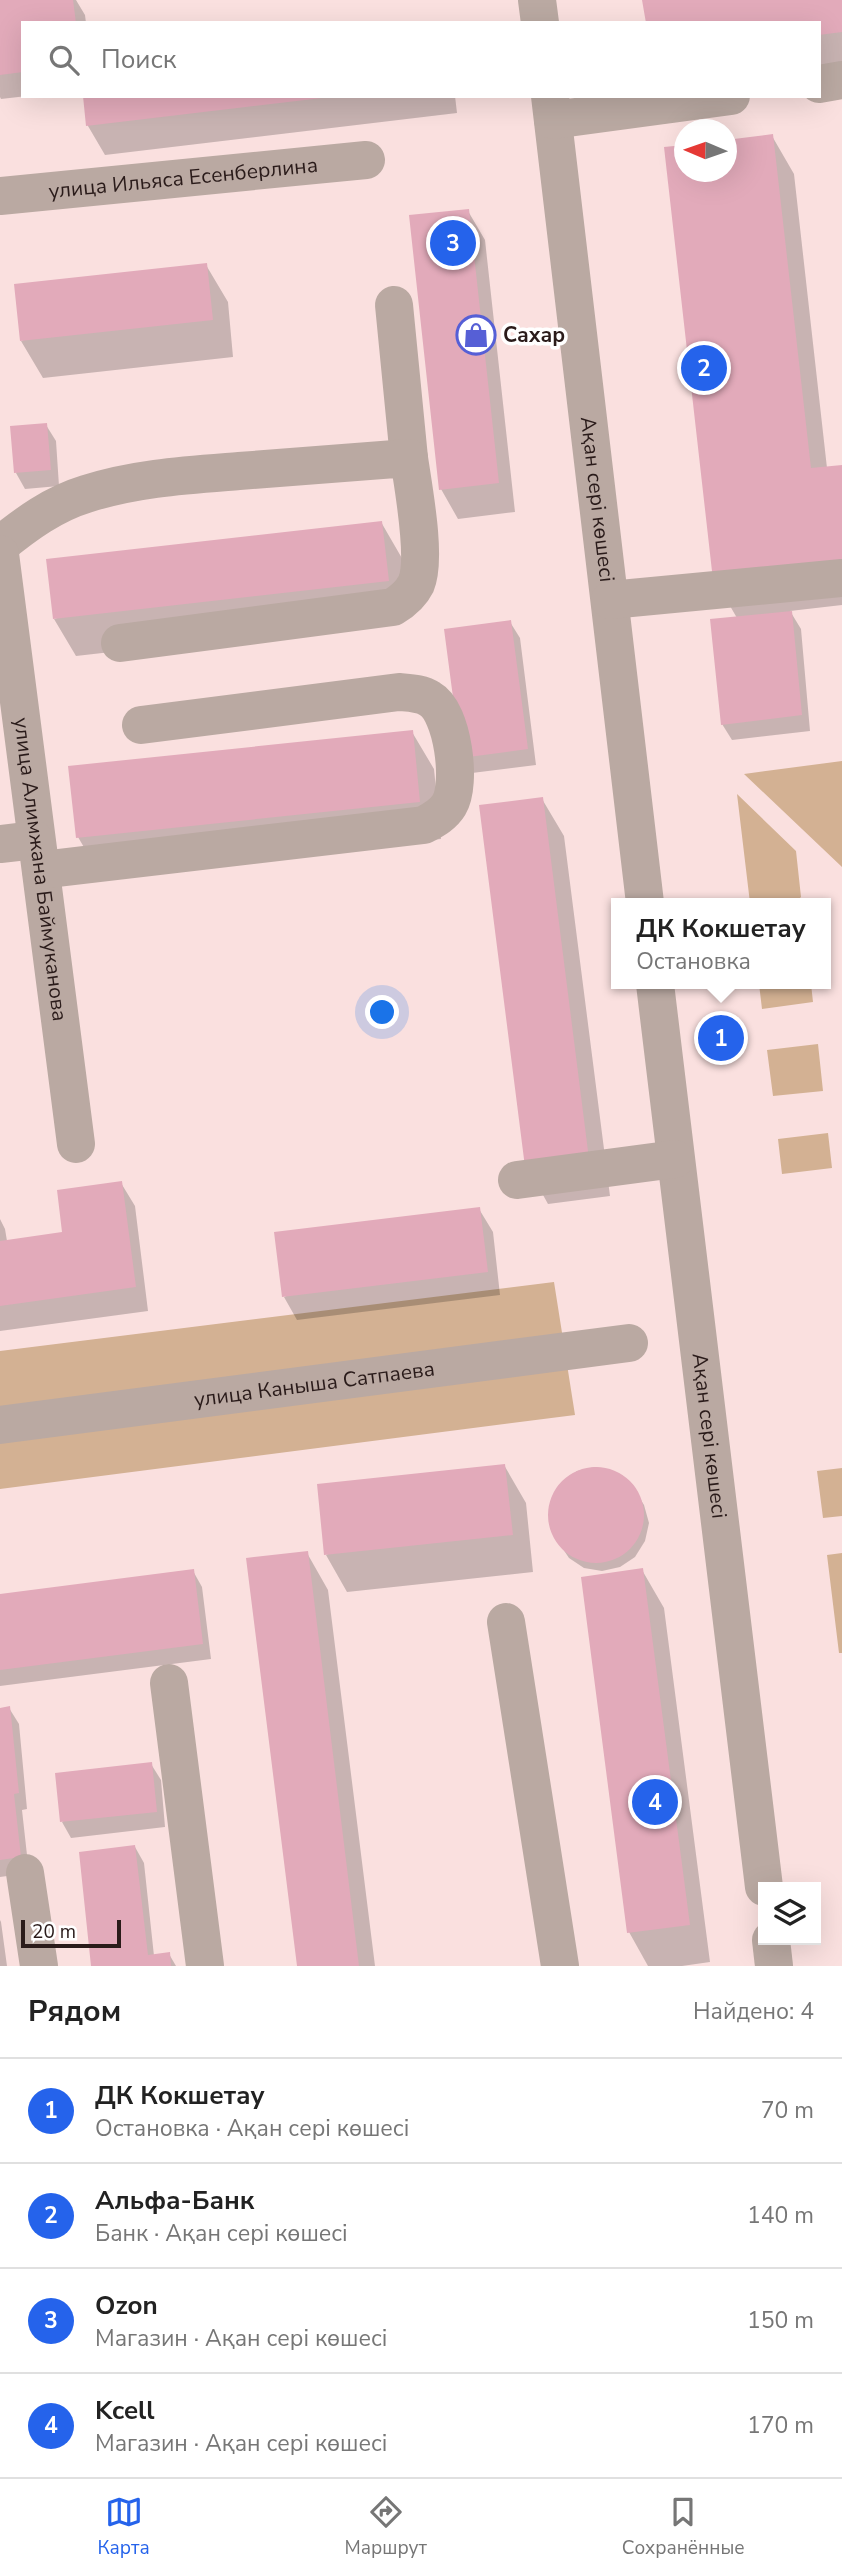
<!DOCTYPE html>
<html lang="ru">
<head>
<meta charset="utf-8">
<style>
	:root { --surface:#fff; --page:#f6f6f6; --text:#222; --muted:#767676; --line:#e0e0e0; --accent:#2563eb }
	body { margin:0; font-family:"Nunito Sans",sans-serif; background:var(--page); color:var(--text) }
	.controls { position:absolute; right:21px; bottom:21px; display:grid; overflow:hidden; border-radius:0px; box-shadow:0 7px 28px #0002 }
	.controls button { width:63px; height:63px; display:grid; place-items:center; padding:0; border:0; border-bottom:2px solid var(--line); background:var(--surface); color:var(--text); font:35px sans-serif }
	.compass { position:absolute; left:674px; top:119px; width:63px; height:63px; border-radius:50%; background:var(--surface); box-shadow:0 7px 28px #0002; rotate:272deg }
	.scale { position:absolute; left:21px; bottom:18px; width:100px; box-sizing:border-box; padding-left:7px; border:4px solid #2a1b1a; border-top:0; font-size:19px; line-height:24px; white-space:nowrap; color:#2a1b1a; -webkit-text-stroke:5px #fff; paint-order:stroke }
	.you { position:absolute; left:383px; top:1013px; width:24px; height:24px; margin:-18px; border:5px solid #fff; border-radius:50%; background:#1a73e8; box-shadow:0 0 0 10px #1a73e833 }
	.badge { display:grid; place-items:center; width:46px; height:46px; border-radius:50%; background:var(--accent); color:#fff; font-size:23px; font-weight:700 }
	.pin { position:absolute; translate:-50% -50%; border:4px solid #fff; box-shadow:0 2px 7px #0006 }
	.popup { position:absolute; left:611px; top:898px; width:220px; height:91px; box-sizing:border-box; display:grid; place-content:center; border-radius:0px; background:var(--surface); filter:drop-shadow(0 2px 5px #0005); font-size:23px; white-space:nowrap; color:var(--muted) }
	.popup b { font-size:26px; color:var(--text) }
	.popup::after { content:''; position:absolute; left:50%; top:100%; margin-left:-14px; border:14px solid transparent; border-top-color:var(--surface) }
	.list { margin:0; padding:0; list-style:none }
	h2 { display:flex; justify-content:space-between; align-items:center; height:91px; margin:0; padding:0 28px; font-size:30px }
	h2 small { font-size:23px; font-weight:400; color:var(--muted) }
	.list li { display:grid; grid-template-columns:46px 1fr auto; gap:21px; align-items:center; box-sizing:border-box; height:105px; padding:0 28px; border-top:2px solid var(--line) }
	.list b { display:block; font-size:26px; white-space:nowrap }
	.list p { margin:0; font-size:23px; white-space:nowrap; color:var(--muted) }
	.list em { font-size:23px; font-style:normal; color:var(--muted) }
	.icon { flex:none; width:38px; height:38px; fill:none; stroke:currentColor; stroke-width:2; stroke-linecap:round; stroke-linejoin:round }
	.map { position:relative; flex:none; width:842px; height:1966px; overflow:hidden }
	.search { position:absolute; background:var(--surface); box-shadow:0 7px 28px #0002; left:21px; right:21px; top:21px; height:77px; display:flex; align-items:center; gap:18px; box-sizing:border-box; padding:0 24px; border-radius:0px; color:var(--muted); font-size:26px }
	.sheet { height:511px; background:var(--surface) }
	nav { display:flex; justify-content:space-around; align-items:center; box-sizing:border-box; height:98px; border-top:2px solid var(--line); background:var(--surface); font-size:19px; color:var(--muted) }
	nav a { display:grid; justify-items:center; gap:4px }
	nav .on { color:var(--accent) }
	.map>svg:first-child { display:block }
	.green { fill:#d3b193 }
	.shadow { fill:#0003 }
	.building { fill:#e2aaba }
	.lines { fill:none; stroke-linecap:round; stroke-linejoin:round }
	.minor { stroke:#baa9a2; stroke-width:38 }
	.labels { text-anchor:middle; dominant-baseline:central; stroke-width:7; stroke-linejoin:round; paint-order:stroke }
	.street-label { font-size:21px; fill:#2a1b1a; stroke:#fff }
	.poi-label { font-size:21px; font-weight:bold; fill:#2a1b1a; stroke:#fff; text-anchor:start }
</style>
</head>
<body>
<div class="map">
<svg width="842" height="1966" viewBox="0 0 842 1966">
	<rect width="100%" height="100%" fill="#fae0df"/>
	<!-- green -->
	<path class="green" d="M 842,761 L 842,867 L 744,774 Z
		M 737,794 L 796,851 L 801,897 L 795,903 L 750,903 Z
		M 759,984 L 811,984 L 813,1002 L 762,1009 Z
		M 818,1044 L 823,1091 L 773,1096 L 767,1050 Z
		M 828,1133 L 832,1168 L 782,1174 L 778,1139 Z
		M 554,1282 L 575,1415 L 0,1489 L 0,1351 Z
		M 842,1468 L 842,1516 L 823,1518 L 817,1471 Z
		M 842,1553 L 842,1653 L 839,1653 L 827,1555 Z"/>
	<!-- shadow -->
	<path class="shadow" d="M 0,0 L 76,0 L 85,15 L 86,23 L 23,23 L 23,96 L 27,96 L 1,99 L 0,97 Z
		M 644,0 L 842,0 L 842,72 L 819,75 L 819,23 Z
		M 85,96 L 455,96 L 457,113 L 105,155 L 88,126 Z
		M 772,136 L 794,174 L 827,468 L 842,466 L 842,605 L 790,611 L 801,629 L 810,731 L 732,740 L 722,724 L 737,618 L 715,580 L 666,148 L 684,146 L 684,172 L 726,172 Z
		M 468,211 L 485,240 L 515,512 L 458,519 L 441,489 Z
		M 206,265 L 228,302 L 233,357 L 43,378 L 21,341 Z
		M 46,425 L 56,441 L 59,486 L 25,489 L 16,473 Z
		M 381,522 L 403,560 L 409,618 L 76,656 L 54,619 Z
		M 510,622 L 520,638 L 536,765 L 472,773 L 463,757 Z
		M 412,732 L 434,769 L 441,839 L 100,875 L 78,837 Z
		M 542,799 L 564,836 L 610,1196 L 548,1204 L 527,1166 Z
		M 121,1183 L 135,1206 L 148,1311 L 0,1331 L 0,1219 L 5,1229 L 7,1241 L 64,1234 Z
		M 479,1209 L 493,1232 L 500,1295 L 297,1320 L 284,1297 Z
		M 504,1465 L 526,1503 L 533,1572 L 347,1592 L 326,1555 Z
		M 595,1467 L 613,1471 L 629,1481 L 644,1505 L 649,1523 L 645,1541 L 635,1557 L 620,1567 L 602,1571 L 584,1568 L 569,1558 L 553,1534 L 549,1515 L 552,1497 L 563,1482 L 577,1471 Z
		M 307,1553 L 328,1590 L 375,1966 L 299,1966 Z
		M 642,1570 L 664,1608 L 710,1962 L 682,1966 L 648,1966 L 629,1932 Z
		M 193,1571 L 202,1587 L 211,1659 L 0,1686 L 0,1596 Z
		M 9,1708 L 19,1724 L 27,1809 L 22,1810 L 29,1873 L 0,1877 L 0,1709 Z
		M 151,1764 L 161,1780 L 165,1827 L 71,1838 L 62,1822 Z
		M 135,1847 L 144,1863 L 154,1956 L 169,1954 L 176,1966 L 93,1966 Z
		M 0,1920 L 1,1922 L 7,1966 L 0,1966 Z"/>
	<!-- building -->
	<path class="building" d="M 0,0 L 73,0 L 76,23 L 23,23 L 23,72 L 0,75 Z
		M 642,0 L 842,0 L 842,32 L 819,35 L 819,23 L 646,23 Z
		M 83,96 L 322,96 L 322,98 L 86,126 Z
		M 773,134 L 811,468 L 842,465 L 842,566 L 713,580 L 664,147 L 684,145 L 684,172 L 726,172 L 726,140 Z
		M 469,209 L 499,483 L 439,490 L 409,215 Z
		M 207,263 L 213,320 L 20,341 L 14,284 Z
		M 47,423 L 51,470 L 14,473 L 10,426 Z
		M 382,521 L 389,581 L 53,619 L 46,559 Z
		M 792,611 L 802,715 L 721,725 L 710,619 Z
		M 511,620 L 528,749 L 461,758 L 444,629 Z
		M 413,730 L 420,802 L 76,838 L 68,766 Z
		M 543,797 L 589,1159 L 525,1167 L 479,805 Z
		M 122,1181 L 136,1287 L 0,1306 L 0,1241 L 62,1232 L 57,1190 Z
		M 480,1207 L 488,1272 L 282,1297 L 274,1232 Z
		M 505,1464 L 513,1535 L 324,1555 L 317,1484 Z
		M548 1515a48 48 0 1 1 96 0a48 48 0 1 1-96 0Z
		M 308,1551 L 359,1966 L 297,1966 L 246,1558 Z
		M 643,1568 L 690,1925 L 627,1933 L 581,1577 Z
		M 194,1569 L 203,1644 L 0,1670 L 0,1594 Z
		M 10,1706 L 19,1793 L 14,1794 L 21,1857 L 0,1860 L 0,1708 Z
		M 152,1762 L 157,1812 L 60,1822 L 55,1773 Z
		M 135,1845 L 148,1955 L 170,1952 L 171,1966 L 91,1966 L 79,1852 Z"/>
	<g class="lines">
		<!-- minor -->
		<g class="minor">
			<path d="M 537,0 L 540,23"/>
			<path d="M 819,84 L 842,80"/>
			<path id="s1" d="M 550,96 L 645,903"/>
			<path d="M 553,120 L 731,96"/>
			<path id="s2" d="M 0,196 L 366,160"/>
			<path d="M 394,305 L 409,458"/>
			<path d="M 0,545 C 26,524 53,504 86,494 C 135,478 188,475 239,471 C 295,467 352,462 409,458 C 413,486 427,559 416,584 C 411,594 403,601 393,607 L 120,643"/>
			<path id="s3" d="M 0,554 L 76,1144"/>
			<path d="M 610,600 L 842,578"/>
			<path d="M 0,844 L 35,840"/>
			<path d="M 41,870 L 424,825 C 433,820 443,815 449,805 C 462,784 453,712 430,699 C 421,693 410,693 399,692 L 141,725"/>
			<path id="s4" d="M 655,984 L 764,1887"/>
			<path d="M 517,1180 L 675,1159"/>
			<path id="s5" d="M 0,1425 L 629,1343"/>
			<path d="M 506,1622 L 560,1966"/>
			<path d="M 169,1683 L 205,1966"/>
			<path d="M 25,1873 L 39,1966"/>
			<path d="M 771,1940 L 774,1966"/>
		</g>
	</g>
	<!-- icons -->
	<defs>
		<g id="shop-ring" transform="scale(2.0125)"><circle r="9.5" fill="#fff" stroke="#565fd6" stroke-width="1.5"/><path d="M-5-2.5h2.3a2.7 3.5 0 0 1 5.4 0H5L5.5 6h-11ZM-1.5-2.5h3a1.5 2.3 0 0 0-3 0Z" fill="#565fd6"/></g>
	</defs>
	<g fill-rule="evenodd">
		<use href="#shop-ring" x="476" y="335"/>
	</g>
	<g class="labels">
		<!-- street labels -->
		<g class="street-label">
			<text stroke="none"><textPath href="#s2" startOffset="184">улица Ильяса Есенберлина</textPath></text>
			<text stroke="none"><textPath href="#s1" startOffset="406">Ақан сері көшесі</textPath></text>
			<text stroke="none"><textPath href="#s3" startOffset="318">улица Алимжана Баймуканова</textPath></text>
			<text stroke="none"><textPath href="#s5" startOffset="317">улица Каныша Сатпаева</textPath></text>
			<text stroke="none"><textPath href="#s4" startOffset="455">Ақан сері көшесі</textPath></text>
		</g>
		<!-- poi labels -->
		<g class="poi-label">
			<text x="503" y="335">Сахар</text>
		</g>
	</g>
</svg>
<div class="controls">
<button><svg class="icon" aria-label="layers" viewBox="0 0 24 24"><path d="M12 4l9 5-9 5-9-5zM3 14l9 5 9-5"/></svg></button>
</div>
<svg class="compass" viewBox="-18 -18 36 36"><path d="M0-13l5 13h-10z" fill="#e53935"/><path d="M0 13l5-13h-10z" fill="#767676"/></svg>
<div class="scale">20 m</div>
<div class="you"></div>
<div class="pin badge" style="left:721px;top:1038px">1</div>
<div class="popup"><b>ДК Кокшетау</b>Остановка</div>
<div class="pin badge" style="left:704px;top:368px">2</div>
<div class="pin badge" style="left:453px;top:243px">3</div>
<div class="pin badge" style="left:655px;top:1802px">4</div>
<div class="search"><svg class="icon" aria-label="search" viewBox="0 0 24 24"><circle cx="10" cy="10" r="6"/><path d="M15 15l6 6"/></svg>Поиск</div>
</div>
<section class="sheet">
<h2>Рядом<small>Найдено: 4</small></h2>
<ul class="list">
<li><span class="badge">1</span><div><b>ДК Кокшетау</b><p>Остановка · Ақан сері көшесі</p></div><em>70 m</em></li>
<li><span class="badge">2</span><div><b>Альфа-Банк</b><p>Банк · Ақан сері көшесі</p></div><em>140 m</em></li>
<li><span class="badge">3</span><div><b>Ozon</b><p>Магазин · Ақан сері көшесі</p></div><em>150 m</em></li>
<li><span class="badge">4</span><div><b>Kcell</b><p>Магазин · Ақан сері көшесі</p></div><em>170 m</em></li>
</ul>
</section>
<nav>
<a class="on"><svg class="icon" aria-label="map" viewBox="0 0 24 24"><path d="M3 6l6-2 6 2 6-2v14l-6 2-6-2-6 2zM9 4v14M15 6v14"/></svg>Карта</a>
<a><svg class="icon" aria-label="directions" viewBox="0 0 24 24"><path d="M12 3l9 9-9 9-9-9zM9 14v-3h6M13 9l2 2-2 2"/></svg>Маршрут</a>
<a><svg class="icon" aria-label="saved" viewBox="0 0 24 24"><path d="M7 4h10v16l-5-4-5 4z"/></svg>Сохранённые</a>
</nav>
</body>
</html>
